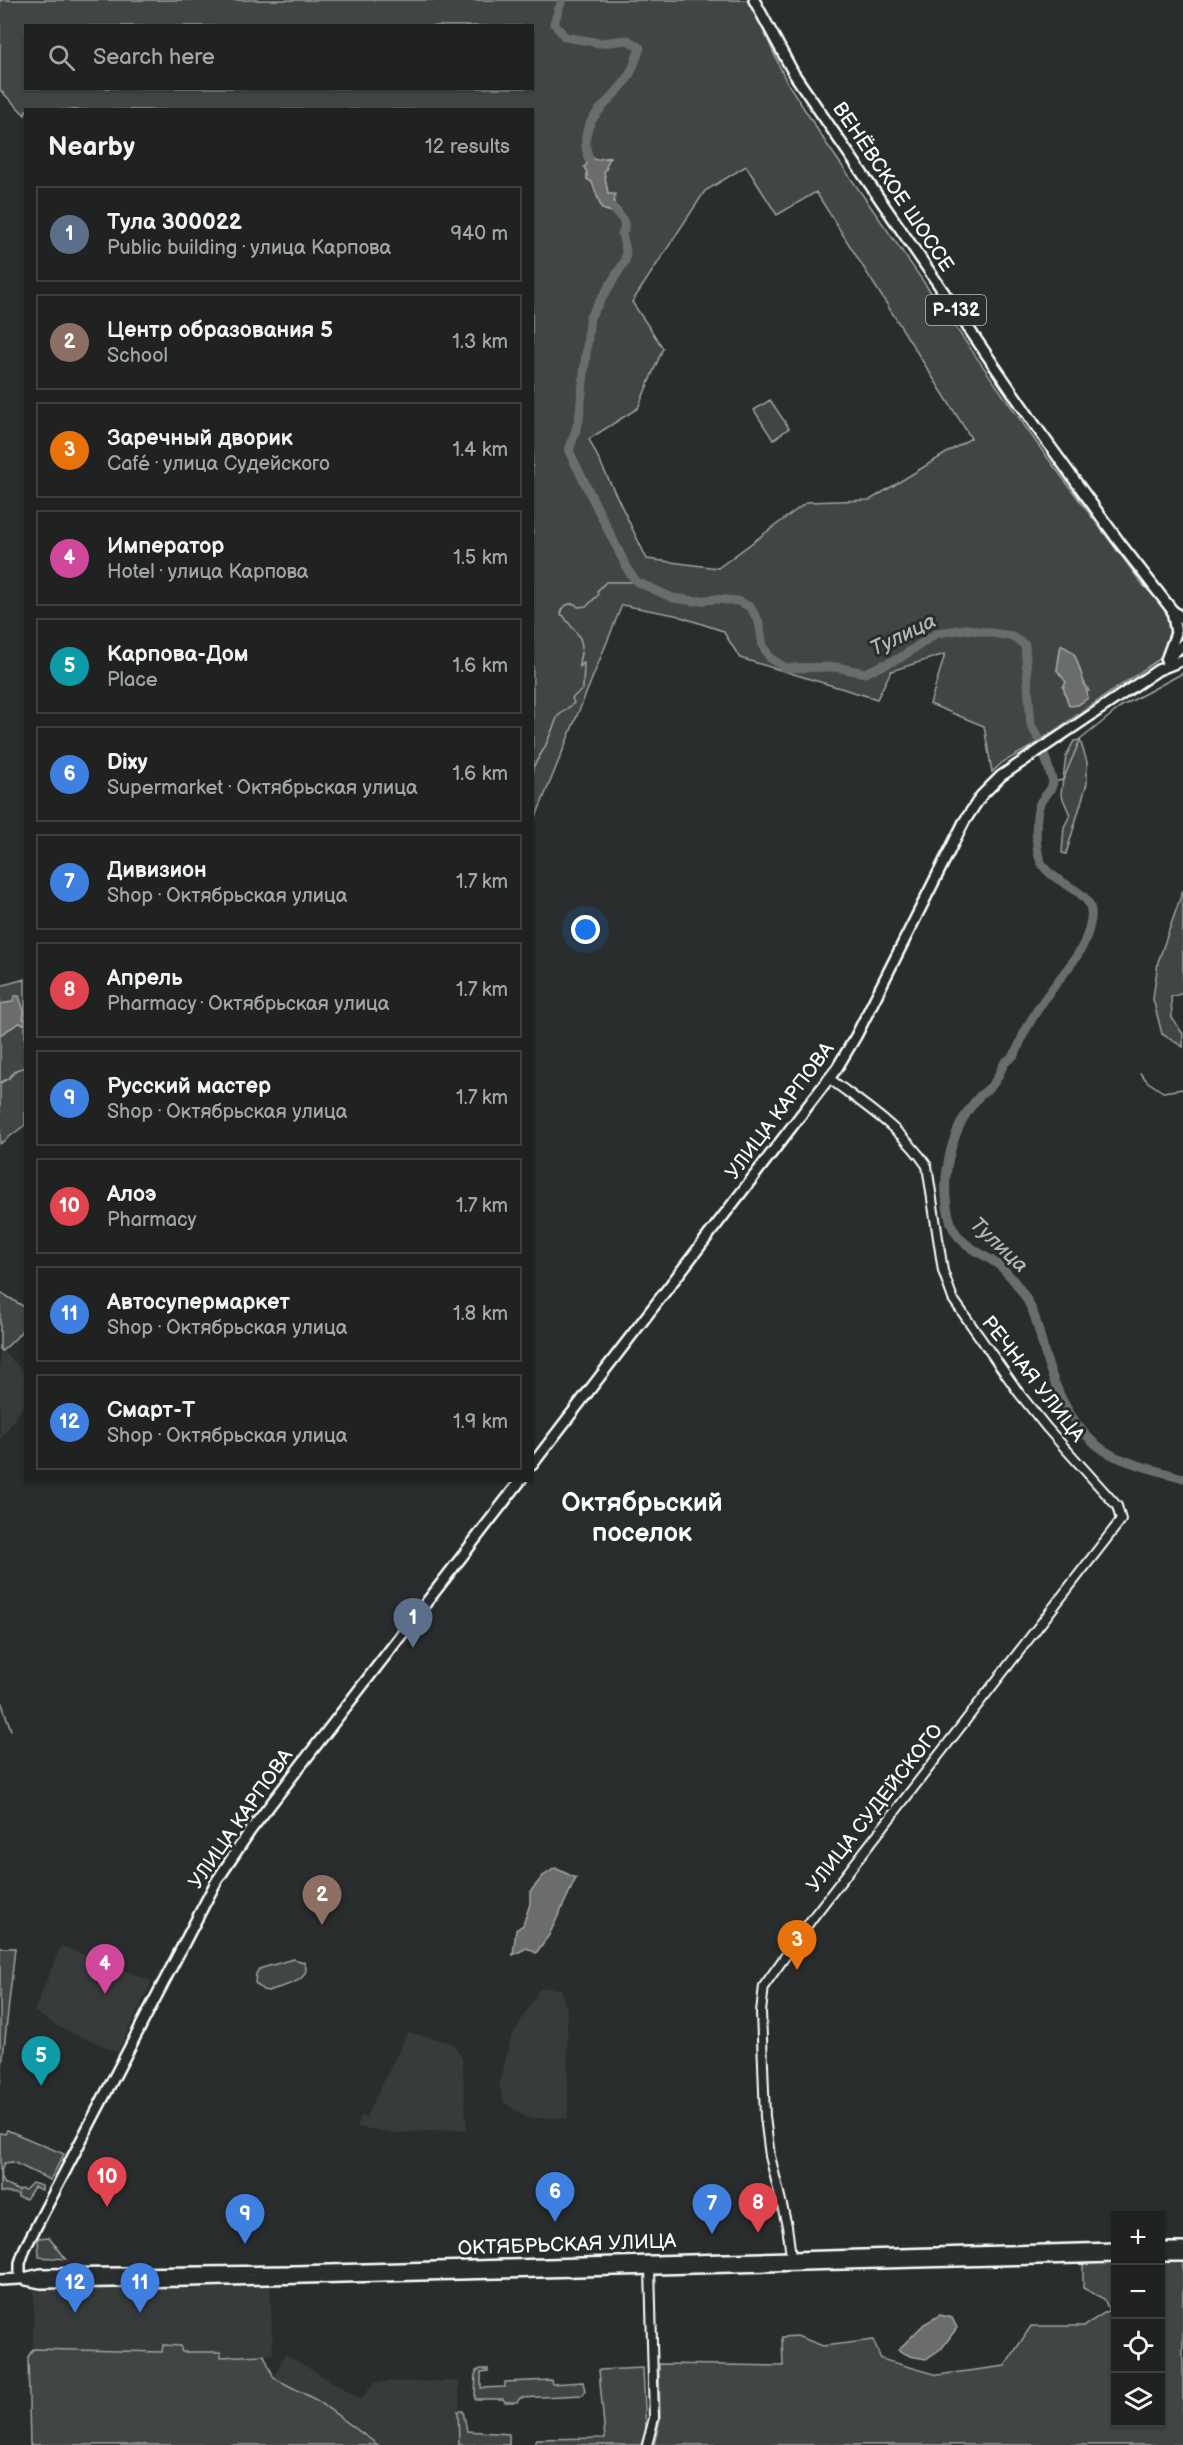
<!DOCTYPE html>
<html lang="en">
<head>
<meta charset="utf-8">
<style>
	:root { --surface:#202222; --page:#282a2a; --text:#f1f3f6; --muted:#a2a4a5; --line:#3d3f40; --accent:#ea580c }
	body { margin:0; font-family:"Balsamiq Sans",sans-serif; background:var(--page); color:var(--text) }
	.controls { position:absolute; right:18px; bottom:18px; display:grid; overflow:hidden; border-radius:0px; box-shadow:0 2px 4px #0004 }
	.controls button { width:54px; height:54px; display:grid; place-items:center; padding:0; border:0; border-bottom:2px solid var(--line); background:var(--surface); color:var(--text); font:30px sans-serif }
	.you { position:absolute; left:586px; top:930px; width:21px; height:21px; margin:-15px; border:4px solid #fff; border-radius:50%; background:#1a73e8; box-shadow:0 0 0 9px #1a73e833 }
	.badge { display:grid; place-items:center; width:39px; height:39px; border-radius:50%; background:var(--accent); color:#fff; font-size:20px; font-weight:700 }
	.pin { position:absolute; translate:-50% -50px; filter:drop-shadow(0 2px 3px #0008) }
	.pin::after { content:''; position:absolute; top:32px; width:21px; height:18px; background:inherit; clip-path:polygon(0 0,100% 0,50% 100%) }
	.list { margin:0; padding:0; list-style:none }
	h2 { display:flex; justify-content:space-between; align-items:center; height:78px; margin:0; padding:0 24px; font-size:26px }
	h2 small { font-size:20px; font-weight:400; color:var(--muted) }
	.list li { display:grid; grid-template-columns:39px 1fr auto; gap:18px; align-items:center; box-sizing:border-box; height:96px; margin:0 12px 12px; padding:0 12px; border:2px solid var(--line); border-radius:0px }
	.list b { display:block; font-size:22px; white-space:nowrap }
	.list p { margin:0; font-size:20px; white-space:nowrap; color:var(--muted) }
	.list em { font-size:20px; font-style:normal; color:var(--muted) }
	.icon { flex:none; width:33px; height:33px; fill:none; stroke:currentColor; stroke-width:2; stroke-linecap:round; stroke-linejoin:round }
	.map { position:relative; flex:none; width:1183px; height:2445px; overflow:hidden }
	.search { position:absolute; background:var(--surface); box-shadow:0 2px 4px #0004; left:24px; top:24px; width:510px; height:66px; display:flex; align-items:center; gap:15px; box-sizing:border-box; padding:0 21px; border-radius:0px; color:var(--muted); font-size:22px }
	.panel { position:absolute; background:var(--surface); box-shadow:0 2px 4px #0004; left:24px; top:108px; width:510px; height:1374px; border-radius:0px }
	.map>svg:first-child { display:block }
	.built { fill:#373a3b }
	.green { fill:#414445; stroke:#a0a2a2; stroke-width:1.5; fill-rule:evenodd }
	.water { fill:#6a6c6d; stroke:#a6a7a7; stroke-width:1.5 }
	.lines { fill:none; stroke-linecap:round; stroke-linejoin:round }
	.stream { stroke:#a6a7a7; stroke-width:1.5 }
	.river { stroke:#6a6c6d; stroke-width:9 }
	.minor-casing { stroke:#fff; stroke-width:12 }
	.major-casing { stroke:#fff; stroke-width:14 }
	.minor { stroke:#2a2d2e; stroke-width:8 }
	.major { stroke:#2a2d2e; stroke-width:9 }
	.labels { text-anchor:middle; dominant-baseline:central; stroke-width:6; stroke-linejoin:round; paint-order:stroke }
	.shield { fill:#2a2d2e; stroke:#bfc0c0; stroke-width:1.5 }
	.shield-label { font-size:18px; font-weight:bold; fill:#fff }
	.street-label { font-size:20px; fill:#fff; stroke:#2a2d2e }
	.water-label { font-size:21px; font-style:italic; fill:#b4b6b6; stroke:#2a2d2e }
	.district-label { font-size:26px; font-weight:bold; fill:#fff; stroke:#2a2d2e }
</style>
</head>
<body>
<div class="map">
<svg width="1183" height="2445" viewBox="0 0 1183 2445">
	<rect width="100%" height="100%" fill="#2a2d2e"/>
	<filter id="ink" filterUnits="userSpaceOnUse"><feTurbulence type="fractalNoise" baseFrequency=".0167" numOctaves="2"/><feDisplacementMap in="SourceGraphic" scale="12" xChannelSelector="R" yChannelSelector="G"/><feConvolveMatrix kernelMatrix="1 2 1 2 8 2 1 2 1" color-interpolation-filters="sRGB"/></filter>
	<g filter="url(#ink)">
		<!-- built -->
		<path class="built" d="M 0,1349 L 26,1373 L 25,1403 L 0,1440 Z
			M 61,1946 L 152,1981 L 118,2052 L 56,2026 L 34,2011 Z
			M 540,1988 L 561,1989 L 567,2010 L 568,2118 L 527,2118 L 504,2102 L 499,2086 L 511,2038 Z
			M 408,2032 L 452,2043 L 462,2057 L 467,2129 L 394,2133 L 357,2127 L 361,2116 L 366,2117 Z
			M 270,2283 L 273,2354 L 221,2357 L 220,2352 L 182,2352 L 163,2345 L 163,2352 L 33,2349 L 34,2286 Z
			M 285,2354 L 361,2399 L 375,2382 L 459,2381 L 459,2445 L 378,2445 L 318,2401 L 274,2378 Z"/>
		<!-- green -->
		<path class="green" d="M 0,0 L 747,0 L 760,22 L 785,79 L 826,143 L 1041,449 L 1143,585 L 1167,609 L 1172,635 L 1168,647 L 1159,659 L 1029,748 L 1003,762 L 992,772 L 984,726 L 930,704 L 945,654 L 891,671 L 877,699 L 740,658 L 723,631 L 675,615 L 622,605 L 533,824 L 532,110 L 26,110 L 25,115 L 0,90 ZM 26,26 L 532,26 L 532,88 L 26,88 ZM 590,155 L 595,160 L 599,160 L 607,168 L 604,172 L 608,194 L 611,195 L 615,207 L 618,209 L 613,213 L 602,209 L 592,182 L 587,179 L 587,161 L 584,156 ZM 746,166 L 777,215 L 816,192 L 971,438 L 870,500 L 807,502 L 718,568 L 647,559 L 589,439 L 638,408 L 663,348 L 632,302 L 705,191 ZM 1061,645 L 1073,654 L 1079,673 L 1089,691 L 1063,687 L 1067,682 L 1057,670 Z
			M 770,400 L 789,428 L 773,440 L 754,410 Z
			M 1080,740 L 1087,762 L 1087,783 L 1066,854 L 1062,853 L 1064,827 L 1070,815 L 1061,794 L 1066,756 L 1074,741 Z
			M 1183,890 L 1183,993 L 1171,997 L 1172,1018 L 1183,1034 L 1183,1047 L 1162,1034 L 1153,999 L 1158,962 Z
			M 25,979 L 25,1020 L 23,1019 L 24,1011 L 21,1005 L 12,1003 L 0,1004 L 0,986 Z
			M 19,1022 L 25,1024 L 25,1125 L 0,1144 L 0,1035 Z
			M 0,1292 L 26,1308 C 26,1332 19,1335 2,1351 L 0,1349 Z
			M 0,1948 L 15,1948 L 0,2084 Z
			M 293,1959 L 304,1962 C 314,1982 282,1986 268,1991 L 263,1990 L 255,1983 L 256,1974 L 259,1969 Z
			M 7,2130 L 64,2154 L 50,2180 L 13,2162 L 4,2163 L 0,2175 L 3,2183 L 19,2191 L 21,2189 L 25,2190 L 32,2183 L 42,2186 L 42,2190 L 34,2187 L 26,2199 L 18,2197 L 18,2194 L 0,2192 L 0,2133 L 5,2134 Z
			M 49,2237 L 66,2259 L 39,2257 L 38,2238 Z
			M 1083,2257 L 1115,2257 L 1116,2422 L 1160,2422 L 1161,2258 L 1183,2259 L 1183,2445 L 654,2445 L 660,2420 L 659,2364 L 783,2366 L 782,2337 L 797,2336 L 823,2346 L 873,2340 L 881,2359 L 938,2375 L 1005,2366 L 1031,2326 L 1084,2326 L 1109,2310 L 1104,2299 L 1083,2288 Z
			M 163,2345 L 180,2346 L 182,2352 L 220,2352 L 221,2357 L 264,2355 L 274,2378 L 318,2401 L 378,2445 L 30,2445 L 28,2357 L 33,2349 L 162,2352 Z
			M 643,2368 L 646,2430 L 641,2445 L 534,2445 L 536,2439 L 605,2438 L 599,2370 Z
			M 481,2369 L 488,2369 L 488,2371 L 481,2372 L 481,2388 L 505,2387 L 505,2382 L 551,2380 L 552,2384 L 583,2382 L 585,2391 L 583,2395 L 520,2398 L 517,2402 L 505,2402 L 503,2399 L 475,2399 L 476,2371 Z
			M 458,2411 L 463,2411 L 467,2431 L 509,2434 L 509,2445 L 459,2445 Z"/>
		<!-- water -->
		<path class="water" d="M 586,150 L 589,151 L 590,155 L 595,160 L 610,157 L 604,172 L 608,194 L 615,194 L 614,204 L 621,211 L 620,214 L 602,209 L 592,182 L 587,179 L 587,172 L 584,167 L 587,164 L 584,156 Z
			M 1061,645 C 1065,647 1071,651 1074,654 C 1077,659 1088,694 1088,698 L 1078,705 L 1069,706 L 1063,687 L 1066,682 L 1057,670 Z
			M 15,996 L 19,996 L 24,1011 L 23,1019 L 25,1020 L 25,1024 L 19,1023 L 0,1035 L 0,1004 L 12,1002 Z
			M 555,1868 L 576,1878 L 549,1935 L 536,1953 L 527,1948 L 513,1955 L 516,1930 L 523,1925 L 530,1904 L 530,1892 L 543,1876 Z
			M 940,2315 L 952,2318 L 957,2328 L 942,2348 L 926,2359 L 910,2356 L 898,2350 L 924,2324 Z"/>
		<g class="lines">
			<!-- stream -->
			<path class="stream" d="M 532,769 L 545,747 L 558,716 L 574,703 L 572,698 L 583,689 L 584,662 L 580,667 L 579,665 C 579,659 582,652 582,646 C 581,633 569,626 564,616 L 561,615 C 562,607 566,603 575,604 L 578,607 L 587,606 L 598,595 L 597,591 L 606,582 L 637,582
				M 532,773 L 532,775
				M 1053,782 L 1063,780 L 1080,740 L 1122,706 L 1183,673
				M 1140,1073 L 1148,1082 L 1163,1092 L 1183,1089
				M 0,1083 L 9,1078 L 16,1070 L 26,1067
				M 0,1698 L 11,1730"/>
			<!-- river -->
			<path class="river" d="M 562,0 L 554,23 L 565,37 L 600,43 L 628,40 L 640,48 C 636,58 633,70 627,79 C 608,107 575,119 589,159
				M 612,207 C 619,216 629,221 622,234 L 626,250 L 625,261 L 590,317 L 579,420 L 569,451 L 629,572 L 637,582 L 673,598 L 695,601 L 716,599 L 738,601 L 750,607 L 759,622 L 763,646 L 770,658 L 786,668 L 836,667 L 865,673 L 900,658 L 937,633 L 966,629 L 1011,636 L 1025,645 L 1031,725 L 1040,741 L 1053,782 C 1052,791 1046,793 1042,800 C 1034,811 1035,850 1041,862 C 1052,886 1096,888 1091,919 C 1086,951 1070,964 1052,989 C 1042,1002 1033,1016 1025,1031 C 1021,1038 1019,1048 1014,1055 C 1011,1059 1006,1060 1004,1064 C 1000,1071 998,1078 993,1084 C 989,1090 981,1093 977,1099 C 950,1130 938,1183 951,1223 C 958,1246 984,1253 1001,1267 C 1014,1279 1028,1298 1034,1315 C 1040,1332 1043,1350 1049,1367 C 1060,1400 1080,1440 1114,1456 C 1136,1466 1160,1471 1183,1478"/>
			<!-- minor casing -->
			<g class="minor-casing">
				<path id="minor" d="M 791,2256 L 787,2226 L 770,2156 L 765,2117 L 761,2012 L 764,1986 L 814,1916 L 1121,1520 L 1117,1506 L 1047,1428 L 1019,1393 L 953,1299 L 943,1271 L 927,1166 C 903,1130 864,1105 830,1079
					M 647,2445 L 654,2418 L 650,2268"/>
			</g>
			<!-- major casing -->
			<g class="major-casing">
				<path id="major" d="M 754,0 L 794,74 L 1037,428 L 1120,543 L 1172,610 L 1183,619
					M 1170,657 L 1183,644
					M 1166,660 L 1176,633 L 1172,610
					M 532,1465 L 837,1068 L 856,1036 L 964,822 L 981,796 L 1001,776 L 1158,670 L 1183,660
					M 1160,2248 L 1183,2248
					M 1160,2256 L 1183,2256
					M 20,2279 L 20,2263 L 25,2248 L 216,1882 L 250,1831 L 521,1480
					M 0,2280 L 20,2279 L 41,2274 L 294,2271 L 1116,2248
					M 26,2280 L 41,2283 L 190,2281 L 1116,2257"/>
			</g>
			<!-- minor -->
			<use href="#minor" class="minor"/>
			<!-- major -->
			<use href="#major" class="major"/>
		</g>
	</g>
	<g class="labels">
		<!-- shield labels -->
		<rect class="shield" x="926" y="295" width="60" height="30" rx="4.5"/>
		<g class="shield-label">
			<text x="956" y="310">Р-132</text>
		</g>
		<!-- street labels -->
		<g class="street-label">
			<text transform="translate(893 187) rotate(56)">ВЕНЁВСКОЕ ШОССЕ</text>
			<text transform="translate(780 1111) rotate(-53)">УЛИЦА КАРПОВА</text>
			<text transform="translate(1033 1379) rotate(52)">РЕЧНАЯ УЛИЦА</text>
			<text transform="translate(875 1808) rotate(-52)">УЛИЦА СУДЕЙСКОГО</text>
			<text transform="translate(241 1819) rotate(-55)">УЛИЦА КАРПОВА</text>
			<text transform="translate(567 2245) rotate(-2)">ОКТЯБРЬСКАЯ УЛИЦА</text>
		</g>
		<!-- water labels -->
		<g class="water-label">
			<text transform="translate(903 635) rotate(-26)">Тулица</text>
			<text transform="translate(999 1245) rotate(43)">Тулица</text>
		</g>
		<!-- district labels -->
		<g class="district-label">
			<text x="642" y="1503">Октябрьский<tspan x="642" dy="30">поселок</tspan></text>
		</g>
	</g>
</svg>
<div class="controls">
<button>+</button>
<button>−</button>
<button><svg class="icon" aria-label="locate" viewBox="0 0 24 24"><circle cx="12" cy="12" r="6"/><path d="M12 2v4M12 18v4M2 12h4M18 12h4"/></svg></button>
<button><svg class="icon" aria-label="layers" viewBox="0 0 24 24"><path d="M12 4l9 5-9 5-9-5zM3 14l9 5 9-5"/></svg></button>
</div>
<div class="you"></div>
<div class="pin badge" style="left:413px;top:1648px;background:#5c6f8a">1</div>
<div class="pin badge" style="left:322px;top:1925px;background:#8d6e63">2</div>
<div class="pin badge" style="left:797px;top:1970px;background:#e8710a">3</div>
<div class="pin badge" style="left:105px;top:1994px;background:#d1479c">4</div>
<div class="pin badge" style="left:41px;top:2086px;background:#0f9aa8">5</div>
<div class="pin badge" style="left:555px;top:2222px;background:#3f7fe0">6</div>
<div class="pin badge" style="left:712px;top:2234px;background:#3f7fe0">7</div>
<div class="pin badge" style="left:758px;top:2233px;background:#e0444e">8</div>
<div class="pin badge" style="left:245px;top:2244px;background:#3f7fe0">9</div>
<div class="pin badge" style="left:107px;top:2207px;background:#e0444e">10</div>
<div class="pin badge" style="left:140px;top:2313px;background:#3f7fe0">11</div>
<div class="pin badge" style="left:75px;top:2313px;background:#3f7fe0">12</div>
<div class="search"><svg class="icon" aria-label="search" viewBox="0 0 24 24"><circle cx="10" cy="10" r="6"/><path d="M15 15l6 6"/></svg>Search here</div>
<section class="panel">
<h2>Nearby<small>12 results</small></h2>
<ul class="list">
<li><span class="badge" style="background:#5c6f8a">1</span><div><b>Тула 300022</b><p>Public building · улица Карпова</p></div><em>940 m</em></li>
<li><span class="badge" style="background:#8d6e63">2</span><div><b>Центр образования 5</b><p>School</p></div><em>1.3 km</em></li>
<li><span class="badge" style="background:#e8710a">3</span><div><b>Заречный дворик</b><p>Café · улица Судейского</p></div><em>1.4 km</em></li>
<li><span class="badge" style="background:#d1479c">4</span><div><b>Император</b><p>Hotel · улица Карпова</p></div><em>1.5 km</em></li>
<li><span class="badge" style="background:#0f9aa8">5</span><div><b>Карпова-Дом</b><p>Place</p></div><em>1.6 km</em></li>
<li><span class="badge" style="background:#3f7fe0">6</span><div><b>Dixy</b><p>Supermarket · Октябрьская улица</p></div><em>1.6 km</em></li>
<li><span class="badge" style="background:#3f7fe0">7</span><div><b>Дивизион</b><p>Shop · Октябрьская улица</p></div><em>1.7 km</em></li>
<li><span class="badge" style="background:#e0444e">8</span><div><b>Апрель</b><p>Pharmacy · Октябрьская улица</p></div><em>1.7 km</em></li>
<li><span class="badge" style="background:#3f7fe0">9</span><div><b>Русский мастер</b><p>Shop · Октябрьская улица</p></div><em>1.7 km</em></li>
<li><span class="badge" style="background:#e0444e">10</span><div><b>Алоэ</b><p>Pharmacy</p></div><em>1.7 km</em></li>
<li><span class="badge" style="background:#3f7fe0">11</span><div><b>Автосупермаркет</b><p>Shop · Октябрьская улица</p></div><em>1.8 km</em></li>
<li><span class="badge" style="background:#3f7fe0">12</span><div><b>Смарт-Т</b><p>Shop · Октябрьская улица</p></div><em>1.9 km</em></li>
</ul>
</section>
</div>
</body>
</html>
